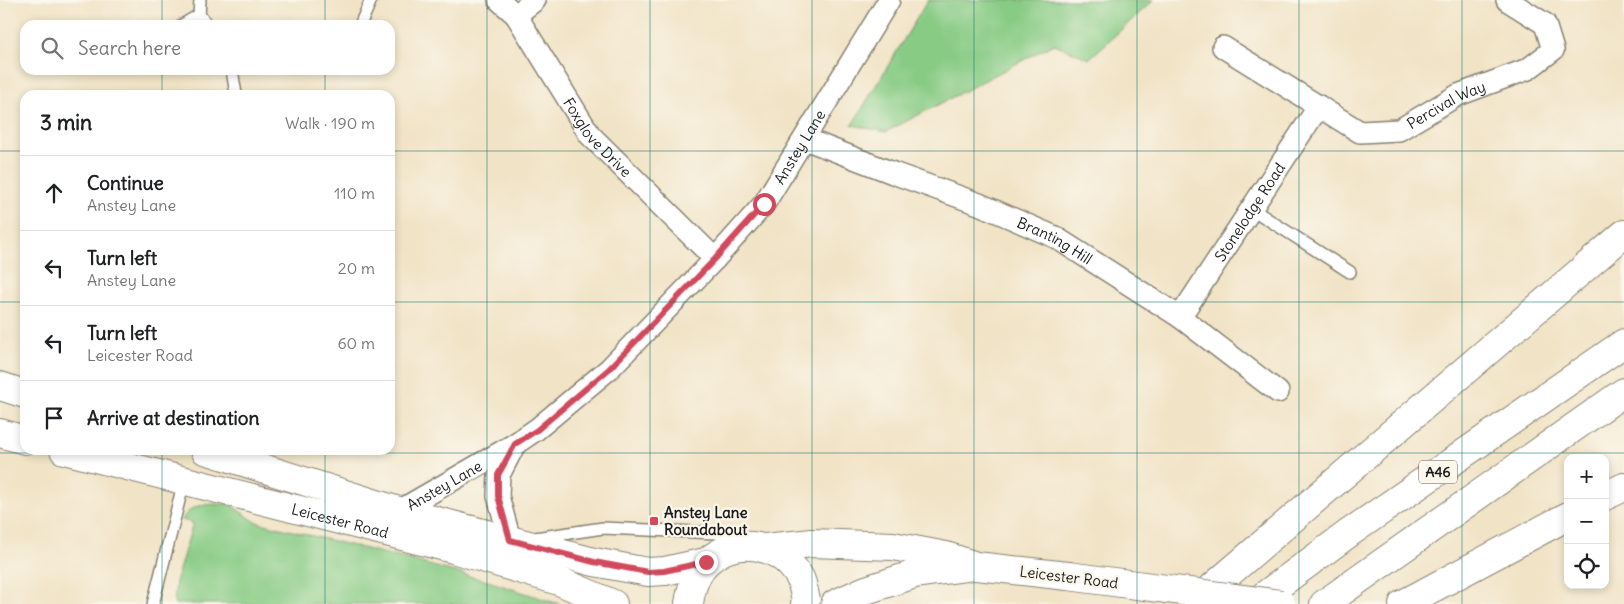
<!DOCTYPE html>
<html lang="en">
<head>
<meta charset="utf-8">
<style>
	:root { --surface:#fff; --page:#f6f6f6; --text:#202124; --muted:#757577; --line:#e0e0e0 }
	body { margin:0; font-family:Delius,sans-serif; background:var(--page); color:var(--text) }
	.controls { position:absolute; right:15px; bottom:15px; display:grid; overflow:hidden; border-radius:10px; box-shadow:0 2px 8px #0003 }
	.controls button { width:45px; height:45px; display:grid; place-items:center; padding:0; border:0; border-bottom:1px solid var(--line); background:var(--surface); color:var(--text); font:25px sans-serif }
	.stop { position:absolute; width:15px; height:15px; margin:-11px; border:4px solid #d1495b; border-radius:50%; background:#fff }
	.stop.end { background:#d1495b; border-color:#fff; box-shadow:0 1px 5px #0008 }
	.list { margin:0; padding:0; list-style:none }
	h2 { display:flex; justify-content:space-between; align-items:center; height:65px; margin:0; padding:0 20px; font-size:21px }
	h2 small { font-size:16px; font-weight:400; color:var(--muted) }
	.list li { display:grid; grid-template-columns:32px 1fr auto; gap:15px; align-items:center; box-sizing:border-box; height:75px; padding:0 20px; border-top:1px solid var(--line) }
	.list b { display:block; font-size:19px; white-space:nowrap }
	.list p { margin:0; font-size:16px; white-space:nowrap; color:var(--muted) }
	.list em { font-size:16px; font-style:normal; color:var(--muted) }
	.icon { flex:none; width:28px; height:28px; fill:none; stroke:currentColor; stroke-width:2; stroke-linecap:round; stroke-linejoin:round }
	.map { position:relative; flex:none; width:1624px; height:604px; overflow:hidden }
	.search { position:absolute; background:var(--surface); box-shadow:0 2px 8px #0003; left:20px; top:20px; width:375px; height:55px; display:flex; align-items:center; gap:12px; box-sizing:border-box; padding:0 18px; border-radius:15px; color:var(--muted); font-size:19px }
	.panel { position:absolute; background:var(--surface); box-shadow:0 2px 8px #0003; left:20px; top:90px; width:375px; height:365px; border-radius:15px }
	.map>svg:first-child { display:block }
	.green { fill:#87cb84; stroke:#527450 }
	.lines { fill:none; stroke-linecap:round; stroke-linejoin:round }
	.service-casing { stroke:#868071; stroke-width:14 }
	.minor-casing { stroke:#868071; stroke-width:24 }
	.tertiary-casing { stroke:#868071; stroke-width:30 }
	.trunk-casing { stroke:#868071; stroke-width:30 }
	.service { stroke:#fff; stroke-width:11 }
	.minor { stroke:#fff; stroke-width:21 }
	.tertiary { stroke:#fff; stroke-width:28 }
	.trunk { stroke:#fff; stroke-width:28 }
	.tertiary-bridge-casing { stroke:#868071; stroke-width:30; stroke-linecap:butt }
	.tertiary-bridge { stroke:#fff; stroke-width:28 }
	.route { stroke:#d1495b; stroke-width:6 }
	.grid { fill:none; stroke:#0f766e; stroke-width:1; stroke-opacity:0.55 }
	.poi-dot { fill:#d1495b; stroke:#fbf7ec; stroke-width:2 }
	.labels { text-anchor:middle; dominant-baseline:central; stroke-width:4.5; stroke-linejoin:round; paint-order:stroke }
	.shield { fill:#fbf7ec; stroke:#5f5e5a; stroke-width:1 }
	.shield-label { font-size:14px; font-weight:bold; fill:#1c1c1c }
	.street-label { font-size:15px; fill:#1c1c1c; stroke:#fbf7ec }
	.poi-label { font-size:15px; font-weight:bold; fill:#1c1c1c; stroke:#fbf7ec; text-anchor:start }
</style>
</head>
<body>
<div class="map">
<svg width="1624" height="604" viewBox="0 0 1624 604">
	<rect width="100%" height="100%" fill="#fbf7ec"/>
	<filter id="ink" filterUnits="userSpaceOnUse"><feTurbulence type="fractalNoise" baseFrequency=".02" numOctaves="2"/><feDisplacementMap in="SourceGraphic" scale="10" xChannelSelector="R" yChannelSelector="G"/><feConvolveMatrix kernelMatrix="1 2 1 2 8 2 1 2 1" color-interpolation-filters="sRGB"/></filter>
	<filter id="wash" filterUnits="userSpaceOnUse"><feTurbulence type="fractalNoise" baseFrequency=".0096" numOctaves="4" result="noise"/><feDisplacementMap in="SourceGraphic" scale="20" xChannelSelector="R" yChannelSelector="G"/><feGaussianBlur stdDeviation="1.12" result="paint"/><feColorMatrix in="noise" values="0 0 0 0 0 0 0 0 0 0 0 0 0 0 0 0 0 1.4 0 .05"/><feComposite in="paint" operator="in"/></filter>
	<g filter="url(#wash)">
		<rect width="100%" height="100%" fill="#f1e3c6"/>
		<!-- green -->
		<path class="green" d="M 928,0 L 1154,0 L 1089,59 L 1054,44 L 886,132 L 852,125 Z
			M 229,504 L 256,522 L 407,559 L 491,582 L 559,604 L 174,604 L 176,580 L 193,523 L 182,520 C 192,501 210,505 229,504 Z"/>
	</g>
	<g filter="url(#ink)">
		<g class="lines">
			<!-- service casing -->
			<g class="service-casing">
				<path id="service" d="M 199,15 L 200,0
					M 182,25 L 199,15 L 208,25
					M 360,25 L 371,0
					M 232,70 L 236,94
					M 1252,209 L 1350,272
					M 535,538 L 603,528 L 717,533 L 738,542
					M 153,604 L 184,481"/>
			</g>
			<!-- minor casing -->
			<g class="minor-casing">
				<g id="minor">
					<path id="s1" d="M 499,0 L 516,15 L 590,135 L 715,259"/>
					<path d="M 516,15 L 535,0"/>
					<path id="s2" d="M 1223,47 L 1360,132 L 1399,130 L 1458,95 L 1528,69 L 1553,50 L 1545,24 L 1507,0"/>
					<path id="s3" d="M 805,139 L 893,173 L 979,204 L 1055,237 L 1180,317 L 1278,392"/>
					<path id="s4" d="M 1180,317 L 1319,106"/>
					<path id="s5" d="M 399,511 L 515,444 L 537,429 L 609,369 L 715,259 L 764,204 L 889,0"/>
					<path d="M 510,540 L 498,496 L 499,475 L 515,444"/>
				</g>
			</g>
			<!-- tertiary casing -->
			<g class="tertiary-casing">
				<g id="tertiary">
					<path d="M 0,386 L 25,394"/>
					<path d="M 0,433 L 25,440"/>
					<path id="s6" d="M 64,450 L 453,549 L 559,581 L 613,604"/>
					<path d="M 205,450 L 399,511 L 594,562 L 648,572 L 665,571 L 706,562"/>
					<path d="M 765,548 L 812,543 L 893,546 L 946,556 L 976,566 L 1068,576"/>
					<path d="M 689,604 C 691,589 695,573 707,562 C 736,534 781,544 800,578 C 803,584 804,593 806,600 L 805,604"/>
					<path d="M 835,604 L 866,590 L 915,574 L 967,567"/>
				</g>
			</g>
			<!-- trunk casing -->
			<g class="trunk-casing">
				<path id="trunk" d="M 1605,496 L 1624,487
					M 1193,604 L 1624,234
					M 1253,604 L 1349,533 L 1624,343
					M 1324,604 L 1624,392
					M 1403,604 L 1568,516"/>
			</g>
			<!-- service -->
			<use href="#service" class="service"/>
			<!-- minor -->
			<use href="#minor" class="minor"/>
			<!-- tertiary -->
			<use href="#tertiary" class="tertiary"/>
			<!-- trunk -->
			<use href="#trunk" class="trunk"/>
			<!-- tertiary-bridge casing -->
			<g class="tertiary-bridge-casing">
				<path id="tertiary-bridge" d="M 1068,576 L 1281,604"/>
			</g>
			<!-- tertiary-bridge -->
			<use href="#tertiary-bridge" class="tertiary-bridge"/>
		</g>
	</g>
	<g class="lines" filter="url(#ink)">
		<!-- route -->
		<path class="route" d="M 706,562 L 664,571 L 648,572 L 594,562 L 510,540 L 498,496 L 498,475 L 515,444 L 537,430 L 609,369 L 715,259 L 764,204"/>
	</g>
	<!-- grid -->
	<path class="grid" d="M 162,0 L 162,25M 325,0 L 325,25M 487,0 L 487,604M 650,0 L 650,604M 812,0 L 812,604M 974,0 L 974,604M 1137,0 L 1137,604M 1299,0 L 1299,604M 1462,0 L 1462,604M 162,70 L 162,95M 325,70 L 325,95M 0,151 L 25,151M 390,151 L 1624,151M 0,302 L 25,302M 390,302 L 1624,302M 162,450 L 162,604M 325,450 L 325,604M 0,453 L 1624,453"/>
	<!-- markers -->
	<rect class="poi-dot" x="649" y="516" width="10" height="10" rx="2.5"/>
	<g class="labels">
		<!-- shield labels -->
		<rect class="shield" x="1419" y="460.5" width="38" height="23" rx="4"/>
		<g class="shield-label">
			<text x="1438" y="472">A46</text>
		</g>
		<!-- street labels -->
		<g class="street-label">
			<text stroke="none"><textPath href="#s2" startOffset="254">Percival Way</textPath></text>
			<text stroke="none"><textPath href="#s1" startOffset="170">Foxglove Drive</textPath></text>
			<text stroke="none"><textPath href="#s5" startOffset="548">Anstey Lane</textPath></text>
			<text stroke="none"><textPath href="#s4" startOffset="126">Stonelodge Road</textPath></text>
			<text stroke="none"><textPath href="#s3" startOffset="270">Branting Hill</textPath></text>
			<text stroke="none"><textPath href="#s5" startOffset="52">Anstey Lane</textPath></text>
			<text stroke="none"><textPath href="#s6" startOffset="285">Leicester Road</textPath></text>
			<text transform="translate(1069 577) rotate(7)">Leicester Road</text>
		</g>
		<!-- poi labels -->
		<g class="poi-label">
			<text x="664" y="512">Anstey Lane<tspan x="664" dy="17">Roundabout</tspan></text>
		</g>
	</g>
</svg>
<div class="controls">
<button>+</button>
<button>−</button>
<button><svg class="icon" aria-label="locate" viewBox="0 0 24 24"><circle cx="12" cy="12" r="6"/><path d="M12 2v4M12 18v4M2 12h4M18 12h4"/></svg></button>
</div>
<div class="stop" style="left:764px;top:204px"></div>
<div class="stop end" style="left:706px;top:562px"></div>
<div class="search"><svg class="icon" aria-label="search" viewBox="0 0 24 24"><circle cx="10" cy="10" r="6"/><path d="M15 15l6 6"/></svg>Search here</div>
<section class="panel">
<h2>3 min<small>Walk · 190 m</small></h2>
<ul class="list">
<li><svg class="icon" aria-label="ahead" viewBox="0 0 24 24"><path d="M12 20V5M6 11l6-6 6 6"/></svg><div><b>Continue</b><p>Anstey Lane</p></div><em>110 m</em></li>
<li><svg class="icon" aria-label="left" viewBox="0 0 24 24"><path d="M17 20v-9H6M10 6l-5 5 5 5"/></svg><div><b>Turn left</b><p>Anstey Lane</p></div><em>20 m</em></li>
<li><svg class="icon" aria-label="left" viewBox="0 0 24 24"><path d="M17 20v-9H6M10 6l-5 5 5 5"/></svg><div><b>Turn left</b><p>Leicester Road</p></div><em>60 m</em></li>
<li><svg class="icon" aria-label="arrive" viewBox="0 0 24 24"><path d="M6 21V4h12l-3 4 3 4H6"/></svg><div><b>Arrive at destination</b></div></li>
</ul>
</section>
</div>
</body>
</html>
